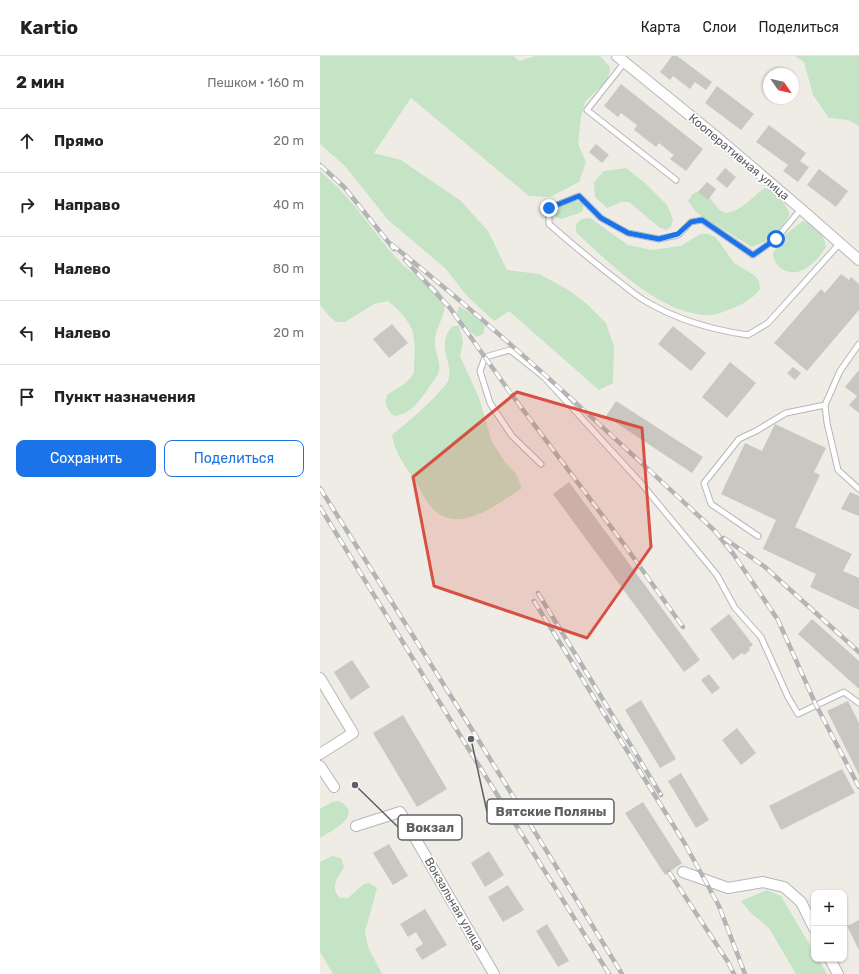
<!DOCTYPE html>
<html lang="ru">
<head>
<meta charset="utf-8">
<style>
	:root { --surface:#fff; --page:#f2f2f2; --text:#222; --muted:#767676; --line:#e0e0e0; --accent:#1a73e8 }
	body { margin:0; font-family:Rubik,sans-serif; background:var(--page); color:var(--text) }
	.controls { position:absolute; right:12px; bottom:12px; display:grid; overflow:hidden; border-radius:8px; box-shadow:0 1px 3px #0004 }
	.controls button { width:36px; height:36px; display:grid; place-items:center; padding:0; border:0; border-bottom:1px solid var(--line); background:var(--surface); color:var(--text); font:20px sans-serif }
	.compass { position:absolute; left:443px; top:12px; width:36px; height:36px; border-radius:50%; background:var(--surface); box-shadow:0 1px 3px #0004; rotate:124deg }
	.stop { position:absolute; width:12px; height:12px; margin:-9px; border:3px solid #1a73e8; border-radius:50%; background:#fff }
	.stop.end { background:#1a73e8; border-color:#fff; box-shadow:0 1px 4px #0008 }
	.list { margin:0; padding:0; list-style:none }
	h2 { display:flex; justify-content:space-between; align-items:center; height:52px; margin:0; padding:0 16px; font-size:17px }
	h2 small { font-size:13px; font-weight:400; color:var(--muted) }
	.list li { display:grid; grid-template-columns:26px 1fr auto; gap:12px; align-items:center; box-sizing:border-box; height:64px; padding:0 16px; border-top:1px solid var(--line) }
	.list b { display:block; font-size:15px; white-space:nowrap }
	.list em { font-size:13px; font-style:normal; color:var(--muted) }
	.actions { display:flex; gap:8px; padding:12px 16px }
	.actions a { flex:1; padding:9px 0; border:1px solid var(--accent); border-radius:8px; text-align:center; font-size:14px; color:var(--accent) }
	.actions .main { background:var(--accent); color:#fff }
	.icon { flex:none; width:22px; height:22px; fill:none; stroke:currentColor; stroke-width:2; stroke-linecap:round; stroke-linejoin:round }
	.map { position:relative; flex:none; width:539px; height:918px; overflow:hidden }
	header { display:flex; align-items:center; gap:24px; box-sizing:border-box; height:56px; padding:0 20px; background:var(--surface); border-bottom:1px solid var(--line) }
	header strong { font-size:19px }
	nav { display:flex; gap:22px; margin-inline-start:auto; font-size:14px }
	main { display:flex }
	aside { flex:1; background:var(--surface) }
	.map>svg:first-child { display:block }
	.green { fill:#c5e3c5 }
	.building { fill:#c9c7c2 }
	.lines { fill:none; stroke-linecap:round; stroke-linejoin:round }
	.lane-casing { stroke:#b6b7bb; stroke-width:7 }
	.street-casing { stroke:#b6b7bb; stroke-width:12 }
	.lane { stroke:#fff; stroke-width:5 }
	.street { stroke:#fff; stroke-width:10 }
	.rail-casing { stroke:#b3b4b4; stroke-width:4.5 }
	.rail { stroke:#fff; stroke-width:3; stroke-dasharray:9; stroke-linecap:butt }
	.route { stroke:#1a73e8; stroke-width:5 }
	.marked { fill:#d75042; fill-opacity:0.2; stroke:#d75042; stroke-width:3; stroke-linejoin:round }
	.labels { text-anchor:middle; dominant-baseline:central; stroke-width:3.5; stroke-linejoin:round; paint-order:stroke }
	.street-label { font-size:12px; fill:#5d6064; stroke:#fff }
	.leader { fill:none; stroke:#5d6064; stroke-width:1.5 }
	.callout-dot { fill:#5d6064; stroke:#fff; stroke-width:1.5 }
	.callout { fill:#fff; stroke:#5d6064; stroke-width:1.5 }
	.callout-label { font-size:13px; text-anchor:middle; font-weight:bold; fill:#5d6064 }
</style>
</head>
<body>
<header>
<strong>Kartio</strong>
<nav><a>Карта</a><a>Слои</a><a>Поделиться</a></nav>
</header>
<main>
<aside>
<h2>2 мин<small>Пешком · 160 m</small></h2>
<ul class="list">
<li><svg class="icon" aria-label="ahead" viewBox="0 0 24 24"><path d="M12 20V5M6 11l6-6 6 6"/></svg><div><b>Прямо</b></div><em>20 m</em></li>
<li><svg class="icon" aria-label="right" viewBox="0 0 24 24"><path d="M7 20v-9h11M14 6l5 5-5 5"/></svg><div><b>Направо</b></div><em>40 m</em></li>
<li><svg class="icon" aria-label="left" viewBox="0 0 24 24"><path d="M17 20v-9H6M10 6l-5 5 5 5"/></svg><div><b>Налево</b></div><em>80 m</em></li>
<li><svg class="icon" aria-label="left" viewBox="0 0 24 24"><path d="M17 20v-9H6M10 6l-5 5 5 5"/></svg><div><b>Налево</b></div><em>20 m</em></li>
<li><svg class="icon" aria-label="arrive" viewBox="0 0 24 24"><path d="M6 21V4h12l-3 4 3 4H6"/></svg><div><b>Пункт назначения</b></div></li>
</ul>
<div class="actions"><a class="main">Сохранить</a><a>Поделиться</a></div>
</aside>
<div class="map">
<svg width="539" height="918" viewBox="0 0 539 918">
	<rect width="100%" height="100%" fill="#eeece5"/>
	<!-- green -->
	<path class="green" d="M 0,0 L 194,0 L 199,5 L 215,0 L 280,0 L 290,11 L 288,23 L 265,46 L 261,61 L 258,88 L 266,106 L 259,126 L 230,141 L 209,140 L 91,42 L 54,97 L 81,104 L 141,145 L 168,175 L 187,214 L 219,218 L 247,233 L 267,248 L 286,267 L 294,291 L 293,327 L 279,334 L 189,255 L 174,265 L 148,241 L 125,212 L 68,164 L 25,110 L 0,88 Z
		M 475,0 L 539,0 L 539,70 L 528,64 L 509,62 L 493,39 L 484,6 Z
		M 306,112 L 325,127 L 347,149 L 353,163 L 351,171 L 346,174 L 339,171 L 309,146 L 301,146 L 287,152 L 275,141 L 274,126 L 284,115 Z
		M 0,115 C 7,122 16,129 22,136 C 44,159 61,187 83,209 C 94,220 113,225 121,238 C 131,253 117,267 115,282 C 113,292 121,304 119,315 C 118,320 114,324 111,328 C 102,342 92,358 74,360 C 67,353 64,349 67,339 C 75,333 91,326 94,316 C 94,304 96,289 93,277 C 90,265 78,253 68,245 L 54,248 L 25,266 L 16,266 L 10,261 L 0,249 Z
		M 445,132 C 458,136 464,146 470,158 L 461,172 L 451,183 L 432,191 L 377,157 L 368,145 C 373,136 377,134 386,136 C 390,141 394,149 400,154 C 414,165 434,138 445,132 Z
		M 256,145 L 263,147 L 263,155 L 257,158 L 240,163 L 234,159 L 241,150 Z
		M 270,162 L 308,189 L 331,194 L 361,190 L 380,178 L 388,178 L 395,181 L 400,187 L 414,207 L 434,219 L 439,225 L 440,233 C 433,243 420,250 408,254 C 402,256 396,259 390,259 C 342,260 289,207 256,176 L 256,168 L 262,163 Z
		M 483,165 C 496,167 504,178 506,191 C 497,205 480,224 462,213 C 456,209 454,204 453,197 L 466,178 Z
		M 139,250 L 160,264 L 165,271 L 163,278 L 157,281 L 144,271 L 137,257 Z
		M 133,270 L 139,270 L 143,285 L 140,300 L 159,342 L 172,386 L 185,406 L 196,418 L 202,432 C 179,447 140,479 114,454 C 106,446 101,435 95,425 C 86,411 74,396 72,379 C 89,365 106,351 120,335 C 123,332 126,329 128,325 C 135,308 114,288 133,270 Z
		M 19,745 C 45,759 12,774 0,782 L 0,753 L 12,746 Z
		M 12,800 L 21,802 L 24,811 C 18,822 9,831 20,842 L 28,842 L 44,828 L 49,827 L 57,832 L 45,876 L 48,891 L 62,918 L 13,918 L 0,896 L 0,806 Z
		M 447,834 L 461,840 L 494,896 L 494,903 L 498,903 L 507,918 L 476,918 L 449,872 L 431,857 L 421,845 Z"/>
	<!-- building -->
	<path class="building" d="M 352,0 L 357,0 L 392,26 L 386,34 L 375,26 L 370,33 L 353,20 L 350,24 L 340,16 Z
		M 301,28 L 383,93 L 366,115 L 350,103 L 354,99 L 351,97 L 339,87 L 336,91 L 314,74 L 317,69 L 301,57 L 298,61 L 284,50 Z
		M 397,30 L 434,58 L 421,74 L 385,47 Z
		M 449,69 L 486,97 L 480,105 L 489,111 L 478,126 L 463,115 L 468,109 L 436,86 Z
		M 276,88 L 289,99 L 282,107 L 269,96 Z
		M 405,112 L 416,121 L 407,132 L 396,123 Z
		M 499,113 L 528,135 L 516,151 L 487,129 Z
		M 387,126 L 396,133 L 388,144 L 378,136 Z
		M 521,218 L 529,224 L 531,221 L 539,228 L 539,254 L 487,315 L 454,287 L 501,233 L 505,237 Z
		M 72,268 L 88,287 L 69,302 L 53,283 Z
		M 353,270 L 386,297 L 371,315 L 338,288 Z
		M 410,306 L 436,327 L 407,362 L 382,341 Z
		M 473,311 L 481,317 L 475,324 L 467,317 Z
		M 539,314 L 539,357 L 529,349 L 537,340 L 525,331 Z
		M 296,345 L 383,401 L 372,417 L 286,360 Z
		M 455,368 L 506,392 L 494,416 L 500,419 L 475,471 L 532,498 L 523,515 L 539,522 L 539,554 L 490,531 L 496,518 L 443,493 L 456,464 L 401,438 L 425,387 L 442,395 Z
		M 249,426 L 380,604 L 364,616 L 233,438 Z
		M 530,436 L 539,440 L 539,460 L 521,453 Z
		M 409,558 L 433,589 L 429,592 L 430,594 L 424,599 L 422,597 L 413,604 L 390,573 Z
		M 492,563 L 539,605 L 539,633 L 478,578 Z
		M 32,604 L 50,631 L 31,644 L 14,616 Z
		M 389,618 L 400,632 L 392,638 L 381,624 Z
		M 321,644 L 356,703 L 340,712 L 305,654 Z
		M 528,645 L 539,667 L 539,719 L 507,655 Z
		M 83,659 L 127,733 L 97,751 L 53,677 Z
		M 417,672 L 436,697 L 421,709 L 402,684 Z
		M 522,713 L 535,737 L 461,774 L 449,750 Z
		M 361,717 L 389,764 L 376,772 L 348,725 Z
		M 323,746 L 362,807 L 345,819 L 305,757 Z
		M 69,788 L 88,820 L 73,829 L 53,797 Z
		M 169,795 L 184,819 L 165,831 L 151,807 Z
		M 188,829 L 204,854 L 183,866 L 168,841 Z
		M 105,853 L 127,889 L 102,904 L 95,893 L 103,888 L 96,876 L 88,881 L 80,868 Z
		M 539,864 L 539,894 L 527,870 Z
		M 227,868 L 249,905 L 238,911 L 216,875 Z"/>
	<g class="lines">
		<!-- lane casing -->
		<g class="lane-casing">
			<path id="lane" d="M 305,6 L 267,54 L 356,124
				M 481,153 L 456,183 L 433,199 L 382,164 L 371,166 L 358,179 L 339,183 L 308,177 L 281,162 L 259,140 L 229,152 L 229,168 C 253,189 277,209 302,228 C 310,234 318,241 327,246 C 358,264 393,274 428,279 L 448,267 L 520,187
				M 505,349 L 507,367 L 518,414 L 539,433
				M 221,408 L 192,380 L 170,347 L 160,315 L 165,301 L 190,294 L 224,321 L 321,427 L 397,519 L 415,552 L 441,581 L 468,641 L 478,658 L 524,636 L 539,647
				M 438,480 L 391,448 L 384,427 L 419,383 L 436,375 L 466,357 L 505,349 L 520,315 L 539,288"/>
		</g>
		<!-- street casing -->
		<g class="street-casing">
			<path id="street" d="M 297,0 L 399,83 L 481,153 L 539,204
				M 0,622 L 33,677 L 0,698
				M 0,710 L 14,731
				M 36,770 L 80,756 L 174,918
				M 363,816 L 408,832 L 443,826 L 464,831 L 481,846 L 494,872
				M 510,903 L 518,918"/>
		</g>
		<!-- lane -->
		<use href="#lane" class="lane"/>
		<!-- street -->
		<use href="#street" class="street"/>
		<!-- rail casing -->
		<g class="rail-casing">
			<path id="rail" d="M 0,109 L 24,131 L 74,193
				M 71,188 C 184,278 289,377 395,475 L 414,499 L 458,564 L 496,649 L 539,731
				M 85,204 L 130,252 L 189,335 L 303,487 L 363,571
				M 0,432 L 156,680 L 302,918
				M 0,451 L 128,660 L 289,918
				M 404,482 L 445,511 L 539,596
				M 218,537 L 341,739
				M 214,545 L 365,788 L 399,850 L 425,918
				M 349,816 L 408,906 L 414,918"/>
		</g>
		<!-- rail -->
		<use href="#rail" class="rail"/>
	</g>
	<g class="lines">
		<!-- route -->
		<path class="route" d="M 229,152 L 259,140 L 281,162 L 308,177 L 339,183 L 358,178 L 371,166 L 382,164 L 433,199 L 456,183"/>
	</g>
	<!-- marked area -->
	<path class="marked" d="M 197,336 L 322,372 L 331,491 L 267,582 L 114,530 L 93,421 Z"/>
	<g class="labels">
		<!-- street labels -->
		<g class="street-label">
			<text transform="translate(419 101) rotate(40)">Кооперативная улица</text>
			<text transform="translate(134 848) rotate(60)">Вокзальная улица</text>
		</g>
	</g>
	<!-- callouts -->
	<path class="leader" d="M151 683L167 756M35 729L78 771"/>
	<g class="callout-dot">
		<circle cx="151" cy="683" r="4"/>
		<circle cx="35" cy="729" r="4"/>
	</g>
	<g class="callout">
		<rect x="167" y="743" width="127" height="25" rx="4"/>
		<rect x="78" y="759" width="64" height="25" rx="4"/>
	</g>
	<g class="callout-label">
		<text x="231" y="760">Вятские Поляны</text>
		<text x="110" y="776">Вокзал</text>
	</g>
</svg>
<div class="controls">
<button>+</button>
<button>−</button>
</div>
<svg class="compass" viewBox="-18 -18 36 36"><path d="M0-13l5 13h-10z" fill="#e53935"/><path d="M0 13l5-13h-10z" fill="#767676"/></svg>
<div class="stop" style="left:456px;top:183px"></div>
<div class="stop end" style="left:229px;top:152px"></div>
</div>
</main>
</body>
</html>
